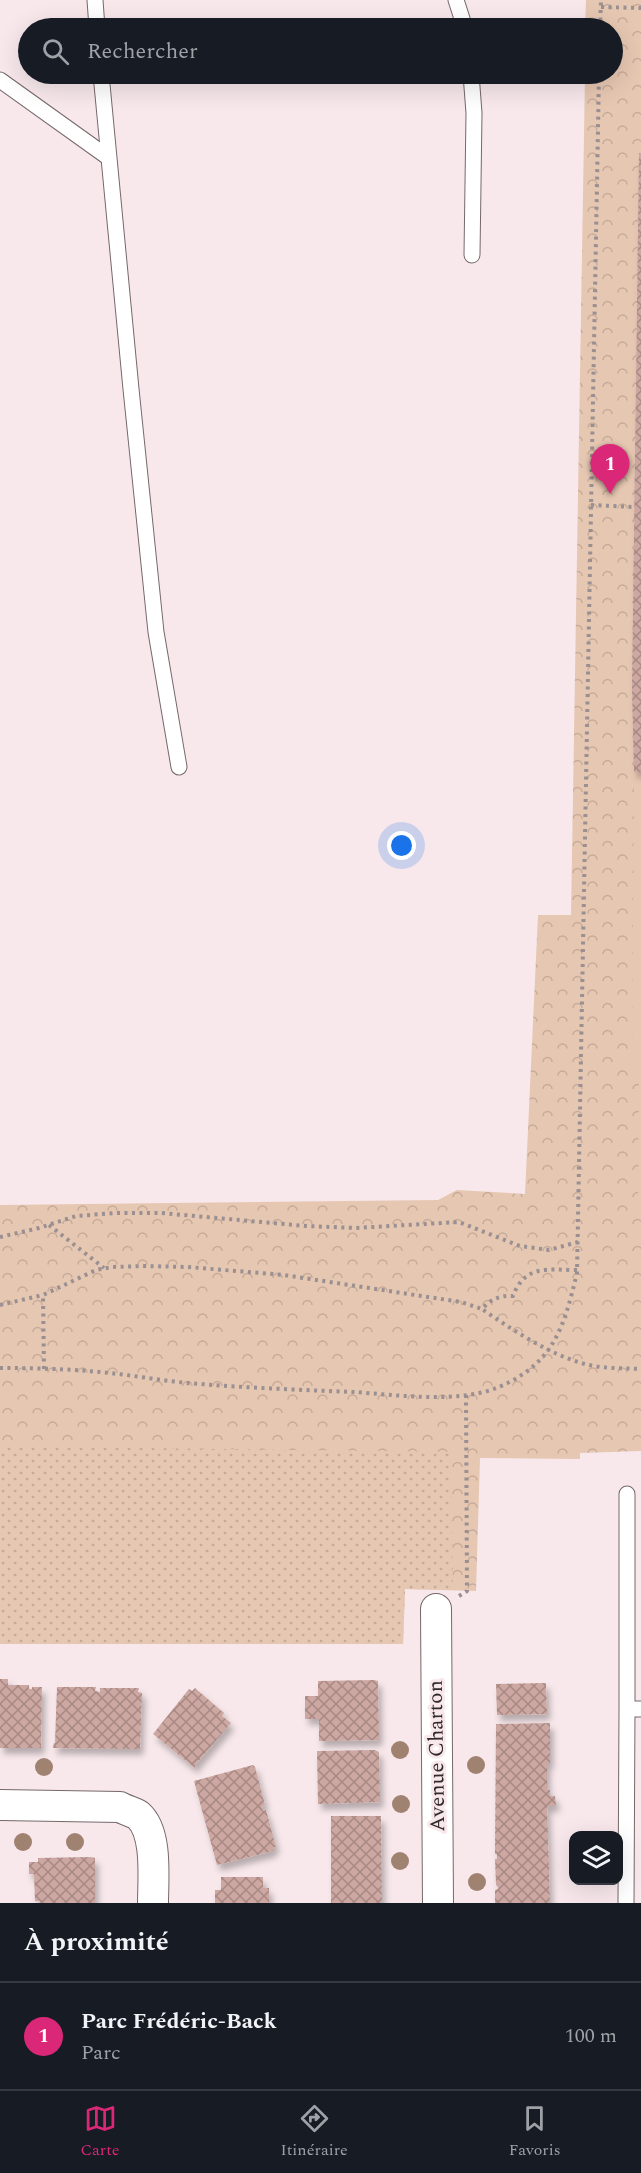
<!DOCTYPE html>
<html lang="fr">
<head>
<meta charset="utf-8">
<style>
	:root { --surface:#171b24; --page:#242831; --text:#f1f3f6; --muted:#9ea1a6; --line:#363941; --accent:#db2777 }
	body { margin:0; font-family:Spectral,serif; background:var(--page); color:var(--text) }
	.controls { position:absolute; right:18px; bottom:18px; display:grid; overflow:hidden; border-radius:12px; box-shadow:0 6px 24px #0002 }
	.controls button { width:54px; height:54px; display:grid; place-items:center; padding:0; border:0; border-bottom:2px solid var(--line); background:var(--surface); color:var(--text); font:30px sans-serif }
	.you { position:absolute; left:402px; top:846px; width:21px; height:21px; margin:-15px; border:4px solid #fff; border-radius:50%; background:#1a73e8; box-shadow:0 0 0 9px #1a73e833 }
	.badge { display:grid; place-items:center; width:39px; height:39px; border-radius:50%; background:var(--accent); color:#fff; font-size:20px; font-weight:700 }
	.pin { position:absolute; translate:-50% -50px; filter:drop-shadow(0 2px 3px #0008) }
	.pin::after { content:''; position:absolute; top:32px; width:21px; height:18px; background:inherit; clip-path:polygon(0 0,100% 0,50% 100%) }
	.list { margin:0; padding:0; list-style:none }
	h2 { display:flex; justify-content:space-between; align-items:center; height:78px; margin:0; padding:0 24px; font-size:26px }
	h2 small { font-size:20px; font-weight:400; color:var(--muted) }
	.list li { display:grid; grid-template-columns:39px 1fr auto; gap:18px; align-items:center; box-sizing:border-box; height:108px; padding:0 24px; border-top:2px solid var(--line) }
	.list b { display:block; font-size:22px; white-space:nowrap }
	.list p { margin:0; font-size:20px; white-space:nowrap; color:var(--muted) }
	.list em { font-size:20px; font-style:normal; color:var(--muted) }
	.icon { flex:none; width:33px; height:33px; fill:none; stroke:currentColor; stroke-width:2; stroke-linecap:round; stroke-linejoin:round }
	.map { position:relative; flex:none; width:641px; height:1903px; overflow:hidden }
	.search { position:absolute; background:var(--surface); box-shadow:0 6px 24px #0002; left:18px; right:18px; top:18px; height:66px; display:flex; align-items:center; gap:15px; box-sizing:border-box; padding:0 21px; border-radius:33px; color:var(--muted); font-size:22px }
	.sheet { height:186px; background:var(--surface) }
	nav { display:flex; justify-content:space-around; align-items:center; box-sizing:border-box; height:84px; border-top:2px solid var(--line); background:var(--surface); font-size:16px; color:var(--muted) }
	nav a { display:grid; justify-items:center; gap:3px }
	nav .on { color:var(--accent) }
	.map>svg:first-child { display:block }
	.park { fill:url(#park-crowns) }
	.garden { fill:url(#garden-dots) }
	.pitch { fill:#e6c7b2 }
	.building { fill:url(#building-cross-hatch); filter:url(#shadow) }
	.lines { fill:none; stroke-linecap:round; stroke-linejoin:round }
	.lane-casing { stroke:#75686b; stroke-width:17 }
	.street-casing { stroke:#75686b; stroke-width:32 }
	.path { stroke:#9a8f91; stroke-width:4; stroke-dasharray:3 4.5; stroke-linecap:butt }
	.lane { stroke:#fff; stroke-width:15 }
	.street { stroke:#fff; stroke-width:30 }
	.tree { fill:#a08271 }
	.labels { text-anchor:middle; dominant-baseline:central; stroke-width:6; stroke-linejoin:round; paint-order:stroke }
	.street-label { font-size:21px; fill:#302a2b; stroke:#f8e8ec }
</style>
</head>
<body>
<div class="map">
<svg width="641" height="1903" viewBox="0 0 641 1903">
	<defs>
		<pattern id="park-crowns" width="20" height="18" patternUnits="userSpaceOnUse" patternTransform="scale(1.5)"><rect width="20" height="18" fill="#e6c7b2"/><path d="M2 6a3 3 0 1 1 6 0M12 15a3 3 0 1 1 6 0" fill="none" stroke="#c6ab99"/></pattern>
		<pattern id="garden-dots" width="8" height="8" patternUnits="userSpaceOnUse" patternTransform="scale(1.5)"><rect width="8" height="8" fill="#e6c7b2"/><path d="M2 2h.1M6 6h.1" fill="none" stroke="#c6ab99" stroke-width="1.8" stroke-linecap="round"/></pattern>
		<pattern id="building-cross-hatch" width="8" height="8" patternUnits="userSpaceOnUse" patternTransform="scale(1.5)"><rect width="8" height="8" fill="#cda7a1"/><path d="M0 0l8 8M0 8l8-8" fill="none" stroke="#a78883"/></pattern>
		<filter id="shadow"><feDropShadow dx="3.5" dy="6" stdDeviation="3" flood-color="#0004"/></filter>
	</defs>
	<rect width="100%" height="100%" fill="#f8e8ec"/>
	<!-- park -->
	<path class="park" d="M 586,0 L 641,0 L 641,1451 L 580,1453 L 580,1459 L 480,1458 L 476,1591 L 405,1589 L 403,1644 L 0,1644 L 0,1205 L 438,1200 L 457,1190 L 525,1194 L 538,915 L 571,915 L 585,74 L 612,74 L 612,28 L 585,28 Z"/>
	<!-- garden -->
	<path class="garden" d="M 0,1446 L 451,1452 L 453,1590 L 405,1589 L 403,1644 L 0,1644 Z"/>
	<!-- pitch -->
	<path class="pitch" d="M 634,772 L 641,772 L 641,1205 L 638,1205 L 639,1082 L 632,1080 Z"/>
	<!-- building -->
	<path class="building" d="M 639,153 L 641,153 L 641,772 L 634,772 L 632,688 Z
		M 0,1679 L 8,1679 L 8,1685 L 29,1685 L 29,1689 L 32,1689 L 32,1687 L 42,1687 L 41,1748 L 0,1748 Z
		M 374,1680 L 378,1681 L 379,1740 L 319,1741 L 319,1719 L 305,1719 L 305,1696 L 318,1696 L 318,1681 Z
		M 546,1683 L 547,1714 L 497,1715 L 496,1684 Z
		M 57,1687 L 96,1687 L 95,1691 L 100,1692 L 100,1688 L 139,1688 L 138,1692 L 142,1693 L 140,1749 L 53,1748 L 54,1743 L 55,1743 Z
		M 195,1688 L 224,1713 L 222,1716 L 231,1723 L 196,1764 L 195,1768 L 153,1734 L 189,1689 L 192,1691 Z
		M 550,1723 L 550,1763 L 547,1763 L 547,1790 L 550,1790 L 550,1796 L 555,1796 L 556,1806 L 547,1806 L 550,1903 L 495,1903 L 495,1890 L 498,1889 L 498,1887 L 496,1885 L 495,1859 L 497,1859 L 497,1854 L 495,1854 L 496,1724 Z
		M 375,1750 L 379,1752 L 380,1802 L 318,1804 L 317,1751 Z
		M 253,1765 L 255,1767 L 265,1805 L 262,1806 L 263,1811 L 266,1810 L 276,1847 L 273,1848 L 273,1851 L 217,1865 L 194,1781 Z
		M 331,1816 L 381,1816 L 382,1903 L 331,1903 Z
		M 90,1857 L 95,1858 L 95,1903 L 40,1903 L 40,1901 L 35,1901 L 34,1874 L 29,1874 L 29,1862 L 38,1862 L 38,1858 Z
		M 221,1877 L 263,1877 L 263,1888 L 269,1888 L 269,1903 L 215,1903 L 215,1890 L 221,1890 Z"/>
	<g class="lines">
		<!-- lane casing -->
		<g class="lane-casing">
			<path id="lane" d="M 95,0 L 97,28
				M 456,0 L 465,28
				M 101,74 L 131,389 L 156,632 L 179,767
				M 471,74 L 474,113 L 472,255
				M 0,80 L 109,158
				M 627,1709 L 627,1494
				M 626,1903 L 627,1709 L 641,1709"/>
		</g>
		<!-- street casing -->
		<g class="street-casing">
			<path id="street" d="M 436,1609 L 438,1903
				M 0,1805 L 120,1807 C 125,1810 133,1812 138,1815 C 158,1832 153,1879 153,1903"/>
		</g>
		<!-- path -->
		<path class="path" d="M 601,7 L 641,8
			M 600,28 L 601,0
			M 591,505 L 634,507
			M 49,1225 L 104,1268
			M 0,1237 L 39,1228 L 76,1216 L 115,1213 L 161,1213 L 306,1226 L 356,1228 L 459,1222 L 520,1246 L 549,1250 L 578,1242
			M 577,1270 C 548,1270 525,1264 513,1296 C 500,1295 491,1299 482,1309 C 511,1329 550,1355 585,1364 C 603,1369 622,1368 641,1369
			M 0,1305 L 43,1295
			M 0,1368 C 36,1368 73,1369 109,1373 C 139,1376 169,1382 200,1384 C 251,1388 303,1390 354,1392 C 398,1395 458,1404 499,1387 C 555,1363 564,1326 577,1273 L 599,74
			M 44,1369 L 43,1295 L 96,1270 L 112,1267 L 143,1266 L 188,1267 L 284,1275 L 461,1302 L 482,1309
			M 459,1596 L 467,1591 L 466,1395"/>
		<!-- lane -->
		<use href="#lane" class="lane"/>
		<!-- street -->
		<use href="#street" class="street"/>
	</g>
	<!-- trees -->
	<g class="tree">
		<circle cx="400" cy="1750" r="9"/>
		<circle cx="476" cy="1765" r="9"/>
		<circle cx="44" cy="1767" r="9"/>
		<circle cx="401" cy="1804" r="9"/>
		<circle cx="23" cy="1842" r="9"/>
		<circle cx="75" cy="1842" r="9"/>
		<circle cx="400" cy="1861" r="9"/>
		<circle cx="477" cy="1882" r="9"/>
	</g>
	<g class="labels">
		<!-- street labels -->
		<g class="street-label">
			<text transform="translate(437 1756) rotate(-91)">Avenue Charton</text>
		</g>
	</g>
</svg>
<div class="controls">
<button><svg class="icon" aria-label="layers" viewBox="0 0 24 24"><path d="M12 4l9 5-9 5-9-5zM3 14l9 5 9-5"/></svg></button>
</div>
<div class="you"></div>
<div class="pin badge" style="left:610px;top:494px">1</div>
<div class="search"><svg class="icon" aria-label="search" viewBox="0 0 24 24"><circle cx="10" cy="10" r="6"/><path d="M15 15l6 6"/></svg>Rechercher</div>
</div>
<section class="sheet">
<h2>À proximité<small></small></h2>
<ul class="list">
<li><span class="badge">1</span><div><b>Parc Frédéric-Back</b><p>Parc</p></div><em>100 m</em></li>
</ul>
</section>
<nav>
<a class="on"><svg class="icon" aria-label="map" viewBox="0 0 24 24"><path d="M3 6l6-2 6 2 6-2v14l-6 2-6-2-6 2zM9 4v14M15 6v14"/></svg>Carte</a>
<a><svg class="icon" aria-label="directions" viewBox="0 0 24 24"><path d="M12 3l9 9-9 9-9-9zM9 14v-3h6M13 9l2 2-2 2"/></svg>Itinéraire</a>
<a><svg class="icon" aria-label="saved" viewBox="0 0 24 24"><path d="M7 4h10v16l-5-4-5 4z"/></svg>Favoris</a>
</nav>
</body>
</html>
